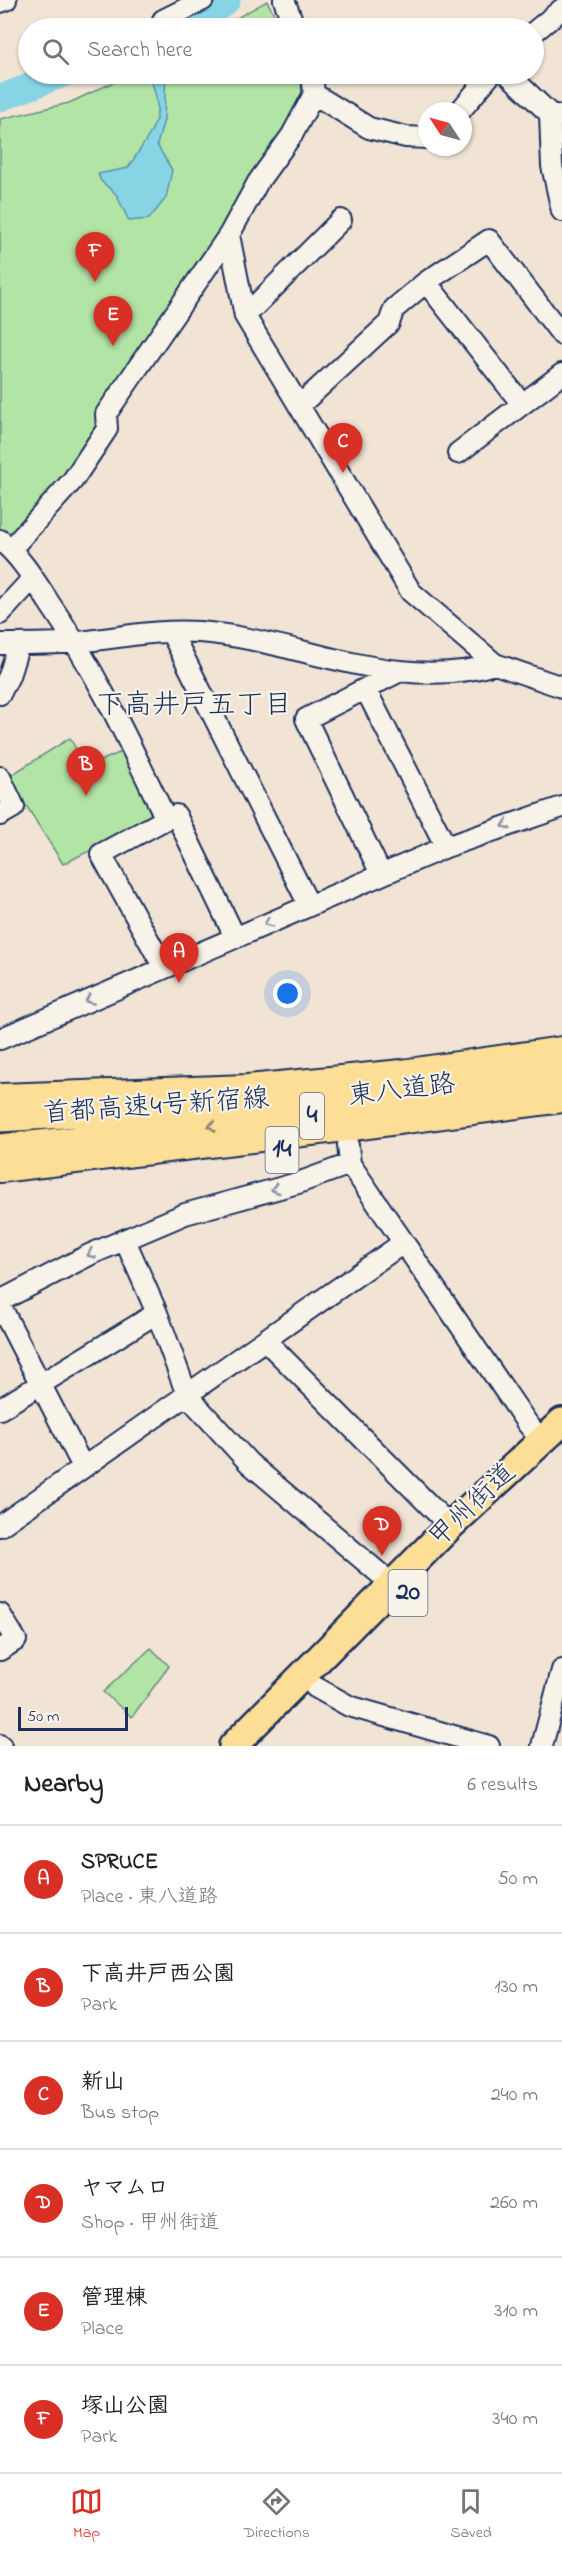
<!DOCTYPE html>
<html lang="en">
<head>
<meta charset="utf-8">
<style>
	:root { --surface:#fff; --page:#f2f2f2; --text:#202124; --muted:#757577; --line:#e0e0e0; --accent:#d93025 }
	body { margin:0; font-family:"Indie Flower","Klee One",sans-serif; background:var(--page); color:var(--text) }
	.compass { position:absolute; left:418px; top:102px; width:54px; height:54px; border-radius:50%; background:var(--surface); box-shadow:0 2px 4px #0004; rotate:306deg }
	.scale { position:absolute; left:18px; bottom:15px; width:110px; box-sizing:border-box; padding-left:6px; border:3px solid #1b2f5e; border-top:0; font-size:16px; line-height:21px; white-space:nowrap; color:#1b2f5e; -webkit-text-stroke:4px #f7f3e8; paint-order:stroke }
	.you { position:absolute; left:288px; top:994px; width:21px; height:21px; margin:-15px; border:4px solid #fff; border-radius:50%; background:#1a73e8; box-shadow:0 0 0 9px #1a73e833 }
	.badge { display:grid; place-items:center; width:39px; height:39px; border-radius:50%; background:var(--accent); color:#fff; font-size:20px; font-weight:700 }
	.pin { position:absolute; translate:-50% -50px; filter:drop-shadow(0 2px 3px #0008) }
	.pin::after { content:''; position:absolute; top:32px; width:21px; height:18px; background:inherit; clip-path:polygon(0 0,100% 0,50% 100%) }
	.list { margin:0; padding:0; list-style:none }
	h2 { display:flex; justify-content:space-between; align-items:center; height:78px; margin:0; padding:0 24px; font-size:26px }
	h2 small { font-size:20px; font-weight:400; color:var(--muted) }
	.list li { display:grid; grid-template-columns:39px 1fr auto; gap:18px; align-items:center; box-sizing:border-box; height:108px; padding:0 24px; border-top:2px solid var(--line) }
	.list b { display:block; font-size:22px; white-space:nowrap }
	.list p { margin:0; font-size:20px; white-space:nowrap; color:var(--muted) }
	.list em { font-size:20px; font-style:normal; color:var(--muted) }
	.icon { flex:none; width:33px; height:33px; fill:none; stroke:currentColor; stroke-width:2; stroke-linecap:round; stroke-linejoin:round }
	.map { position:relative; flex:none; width:562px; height:1746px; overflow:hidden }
	.search { position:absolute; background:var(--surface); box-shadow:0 2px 4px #0004; left:18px; right:18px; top:18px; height:66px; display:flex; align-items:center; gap:15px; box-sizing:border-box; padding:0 21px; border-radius:33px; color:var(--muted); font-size:22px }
	.sheet { height:726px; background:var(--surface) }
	nav { display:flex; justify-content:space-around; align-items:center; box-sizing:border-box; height:84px; border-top:2px solid var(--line); background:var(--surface); font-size:16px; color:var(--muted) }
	nav a { display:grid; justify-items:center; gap:3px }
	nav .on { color:var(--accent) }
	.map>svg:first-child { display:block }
	.green { fill:#b2e4a5; stroke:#668a82; stroke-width:1.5 }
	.water { fill:#86d4e4; stroke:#5b92ae; stroke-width:1.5 }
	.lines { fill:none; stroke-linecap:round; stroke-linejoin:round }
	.river { stroke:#86d4e4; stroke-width:27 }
	.minor-casing { stroke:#1b2f5e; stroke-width:24 }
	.major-casing { stroke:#1b2f5e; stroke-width:28 }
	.highway-casing { stroke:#1b2f5e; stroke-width:32 }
	.minor { stroke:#f7f3e8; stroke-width:20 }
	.major { stroke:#fcde96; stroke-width:24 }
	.highway { stroke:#fcde96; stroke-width:27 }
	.oneway { stroke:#8991a3 }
	.oneway2 { stroke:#8c867a }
	.labels { text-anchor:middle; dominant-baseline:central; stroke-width:4.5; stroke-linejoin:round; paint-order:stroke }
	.shield { fill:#f7f3e8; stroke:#5d6a87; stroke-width:1.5 }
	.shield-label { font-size:26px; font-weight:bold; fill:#1b2f5e }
	.street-label { font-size:27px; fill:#1b2f5e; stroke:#f7f3e8 }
	.neighbourhood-label { font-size:28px; fill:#1b2f5e; stroke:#f7f3e8 }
</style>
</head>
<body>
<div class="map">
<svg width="562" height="1746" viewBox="0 0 562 1746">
	<rect width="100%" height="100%" fill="#f1e4d5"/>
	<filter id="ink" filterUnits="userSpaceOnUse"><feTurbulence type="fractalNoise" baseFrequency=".0167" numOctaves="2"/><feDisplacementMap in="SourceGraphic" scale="12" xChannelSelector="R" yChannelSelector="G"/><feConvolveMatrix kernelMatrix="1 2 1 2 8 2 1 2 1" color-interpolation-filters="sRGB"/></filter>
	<g filter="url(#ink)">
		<!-- green -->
		<path class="green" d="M 267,1 L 282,28 L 219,28 Z
			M 131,74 L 301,74 L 302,102 L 147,357 L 70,474 L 11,544 L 0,535 L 0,119 L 69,103 Z
			M 70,738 L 86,767 L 126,750 L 162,815 L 63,864 L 8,777 Z
			M 151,1648 L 169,1666 L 132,1717 L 103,1692 Z"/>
		<!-- water -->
		<path class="water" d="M 148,74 L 166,74 L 164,120 L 157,145 L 172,170 L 166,198 L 149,219 L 129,221 L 116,194 L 101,181 L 98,174 L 128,168 C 151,131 169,118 148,74 Z"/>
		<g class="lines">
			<!-- river -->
			<path class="river" d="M 177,28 L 204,18 L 227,0
				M 0,98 L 63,74"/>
			<!-- minor casing -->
			<g class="minor-casing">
				<path id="minor" d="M 284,0 L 295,28
					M 0,2 L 6,0
					M 163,20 L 203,0
					M 534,32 L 562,9
					M 312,74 L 314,94 L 292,135 L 258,182 L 229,235 L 245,316 L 411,592 L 495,664 L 562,687
					M 508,74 L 550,114 L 562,116
					M 314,94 L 369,128 L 406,137 L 427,138
					M 460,111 L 491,74
					M 550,114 L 552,166 L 562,211
					M 426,282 L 522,404
					M 245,316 L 341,220
					M 299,406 L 389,323 L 394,309 L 426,282 L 489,240 L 562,335
					M 458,453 L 562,374
					M 0,540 C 20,556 34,579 48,601 C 95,669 130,744 166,819
					M 11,549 L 73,480 L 107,429 L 106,414 L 229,235
					M 0,614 L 33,578
					M 171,632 L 309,905
					M 0,644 C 26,644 52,644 77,642 C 118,638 158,629 199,632 C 297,639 396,694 495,664
					M 366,690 L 446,847
					M 0,694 L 9,676 L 19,644
					M 0,777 L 14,807 L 0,815
					M 381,874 L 306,719 L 398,672
					M 164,968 L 101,854 L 166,819 L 176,815 L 235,937
					M 0,1039 L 446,847 L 562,807
					M 348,1145 L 350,1164 L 527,1423 L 542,1441
					M 125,1240 L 157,1313 L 187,1395 L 249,1463 L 393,1585
					M 0,1301 L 91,1254 L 185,1214 L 298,1183 L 350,1164
					M 0,1305 L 83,1467
					M 265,1340 L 450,1526
					M 0,1409 L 157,1313
					M 0,1526 L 403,1243
					M 0,1614 L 16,1640 L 0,1650
					M 315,1687 L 349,1706 L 489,1746
					M 0,1745 L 1,1746
					M 542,1746 L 562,1670"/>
			</g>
			<!-- major casing -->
			<g class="major-casing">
				<path id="major" d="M 0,1096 L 247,1087 L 402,1072 L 562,1049
					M 0,1170 L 353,1128 L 562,1100"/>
			</g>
			<!-- highway casing -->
			<g class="highway-casing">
				<path id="highway" d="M 0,1118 C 188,1107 376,1092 562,1065
					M 0,1148 L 331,1115 L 562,1085
					M 233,1746 L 450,1526 L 562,1422"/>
			</g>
			<!-- minor -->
			<use href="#minor" class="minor"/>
			<!-- major -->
			<use href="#major" class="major"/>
			<!-- highway -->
			<use href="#highway" class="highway"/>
		</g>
		<!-- one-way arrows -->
		<defs><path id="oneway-chevron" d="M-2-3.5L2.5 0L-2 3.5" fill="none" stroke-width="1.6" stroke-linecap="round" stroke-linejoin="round" transform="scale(1.5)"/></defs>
		<g class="oneway">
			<use href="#oneway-chevron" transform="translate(506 825) rotate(160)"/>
			<use href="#oneway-chevron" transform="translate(268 923) rotate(157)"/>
			<use href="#oneway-chevron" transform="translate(89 1000) rotate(156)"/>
			<use href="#oneway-chevron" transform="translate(275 1189) rotate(164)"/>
			<use href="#oneway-chevron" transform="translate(91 1254) rotate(155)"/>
		</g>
		<use class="oneway2" href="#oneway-chevron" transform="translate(212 1126) rotate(174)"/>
	</g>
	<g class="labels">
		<!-- shield labels -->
		<g class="shield">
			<rect x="300" y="1093" width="24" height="46" rx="4.5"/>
			<rect x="265.5" y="1127" width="33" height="46" rx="4.5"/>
			<rect x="388.5" y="1570" width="39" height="46" rx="4.5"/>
		</g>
		<g class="shield-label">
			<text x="312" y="1116">4</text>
			<text x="282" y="1150">14</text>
			<text x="408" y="1593">20</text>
		</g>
		<!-- street labels -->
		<g class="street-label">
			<text transform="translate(402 1091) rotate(-7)">東八道路</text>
			<text transform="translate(156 1107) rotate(-4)">首都高速4号新宿線</text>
			<text transform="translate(473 1506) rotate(-44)">甲州街道</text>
		</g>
		<!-- neighbourhood labels -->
		<g class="neighbourhood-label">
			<text x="194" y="706">下高井戸五丁目</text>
		</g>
	</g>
</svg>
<svg class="compass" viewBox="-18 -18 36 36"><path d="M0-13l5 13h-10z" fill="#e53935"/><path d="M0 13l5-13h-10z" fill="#757577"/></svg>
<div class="scale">50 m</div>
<div class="you"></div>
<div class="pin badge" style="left:179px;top:983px">A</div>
<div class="pin badge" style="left:86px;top:796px">B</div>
<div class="pin badge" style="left:343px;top:473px">C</div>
<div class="pin badge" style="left:382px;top:1556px">D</div>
<div class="pin badge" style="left:113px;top:346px">E</div>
<div class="pin badge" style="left:95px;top:282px">F</div>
<div class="search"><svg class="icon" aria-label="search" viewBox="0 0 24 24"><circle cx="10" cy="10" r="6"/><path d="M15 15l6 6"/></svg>Search here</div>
</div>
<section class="sheet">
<h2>Nearby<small>6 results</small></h2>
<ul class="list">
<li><span class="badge">A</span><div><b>SPRUCE</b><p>Place · 東八道路</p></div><em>50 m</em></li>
<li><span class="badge">B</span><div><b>下高井戸西公園</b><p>Park</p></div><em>130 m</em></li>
<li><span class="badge">C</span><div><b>新山</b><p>Bus stop</p></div><em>240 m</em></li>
<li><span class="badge">D</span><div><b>ヤマムロ</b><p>Shop · 甲州街道</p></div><em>260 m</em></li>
<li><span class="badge">E</span><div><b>管理棟</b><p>Place</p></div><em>310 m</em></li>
<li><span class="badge">F</span><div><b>塚山公園</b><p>Park</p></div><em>340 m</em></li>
</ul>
</section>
<nav>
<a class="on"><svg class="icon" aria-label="map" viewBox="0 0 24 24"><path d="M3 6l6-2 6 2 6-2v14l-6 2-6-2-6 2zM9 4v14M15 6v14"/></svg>Map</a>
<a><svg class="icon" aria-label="directions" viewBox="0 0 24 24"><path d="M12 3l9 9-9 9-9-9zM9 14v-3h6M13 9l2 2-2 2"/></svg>Directions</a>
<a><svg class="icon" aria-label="saved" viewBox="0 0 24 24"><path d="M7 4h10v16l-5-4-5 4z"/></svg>Saved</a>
</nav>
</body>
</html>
